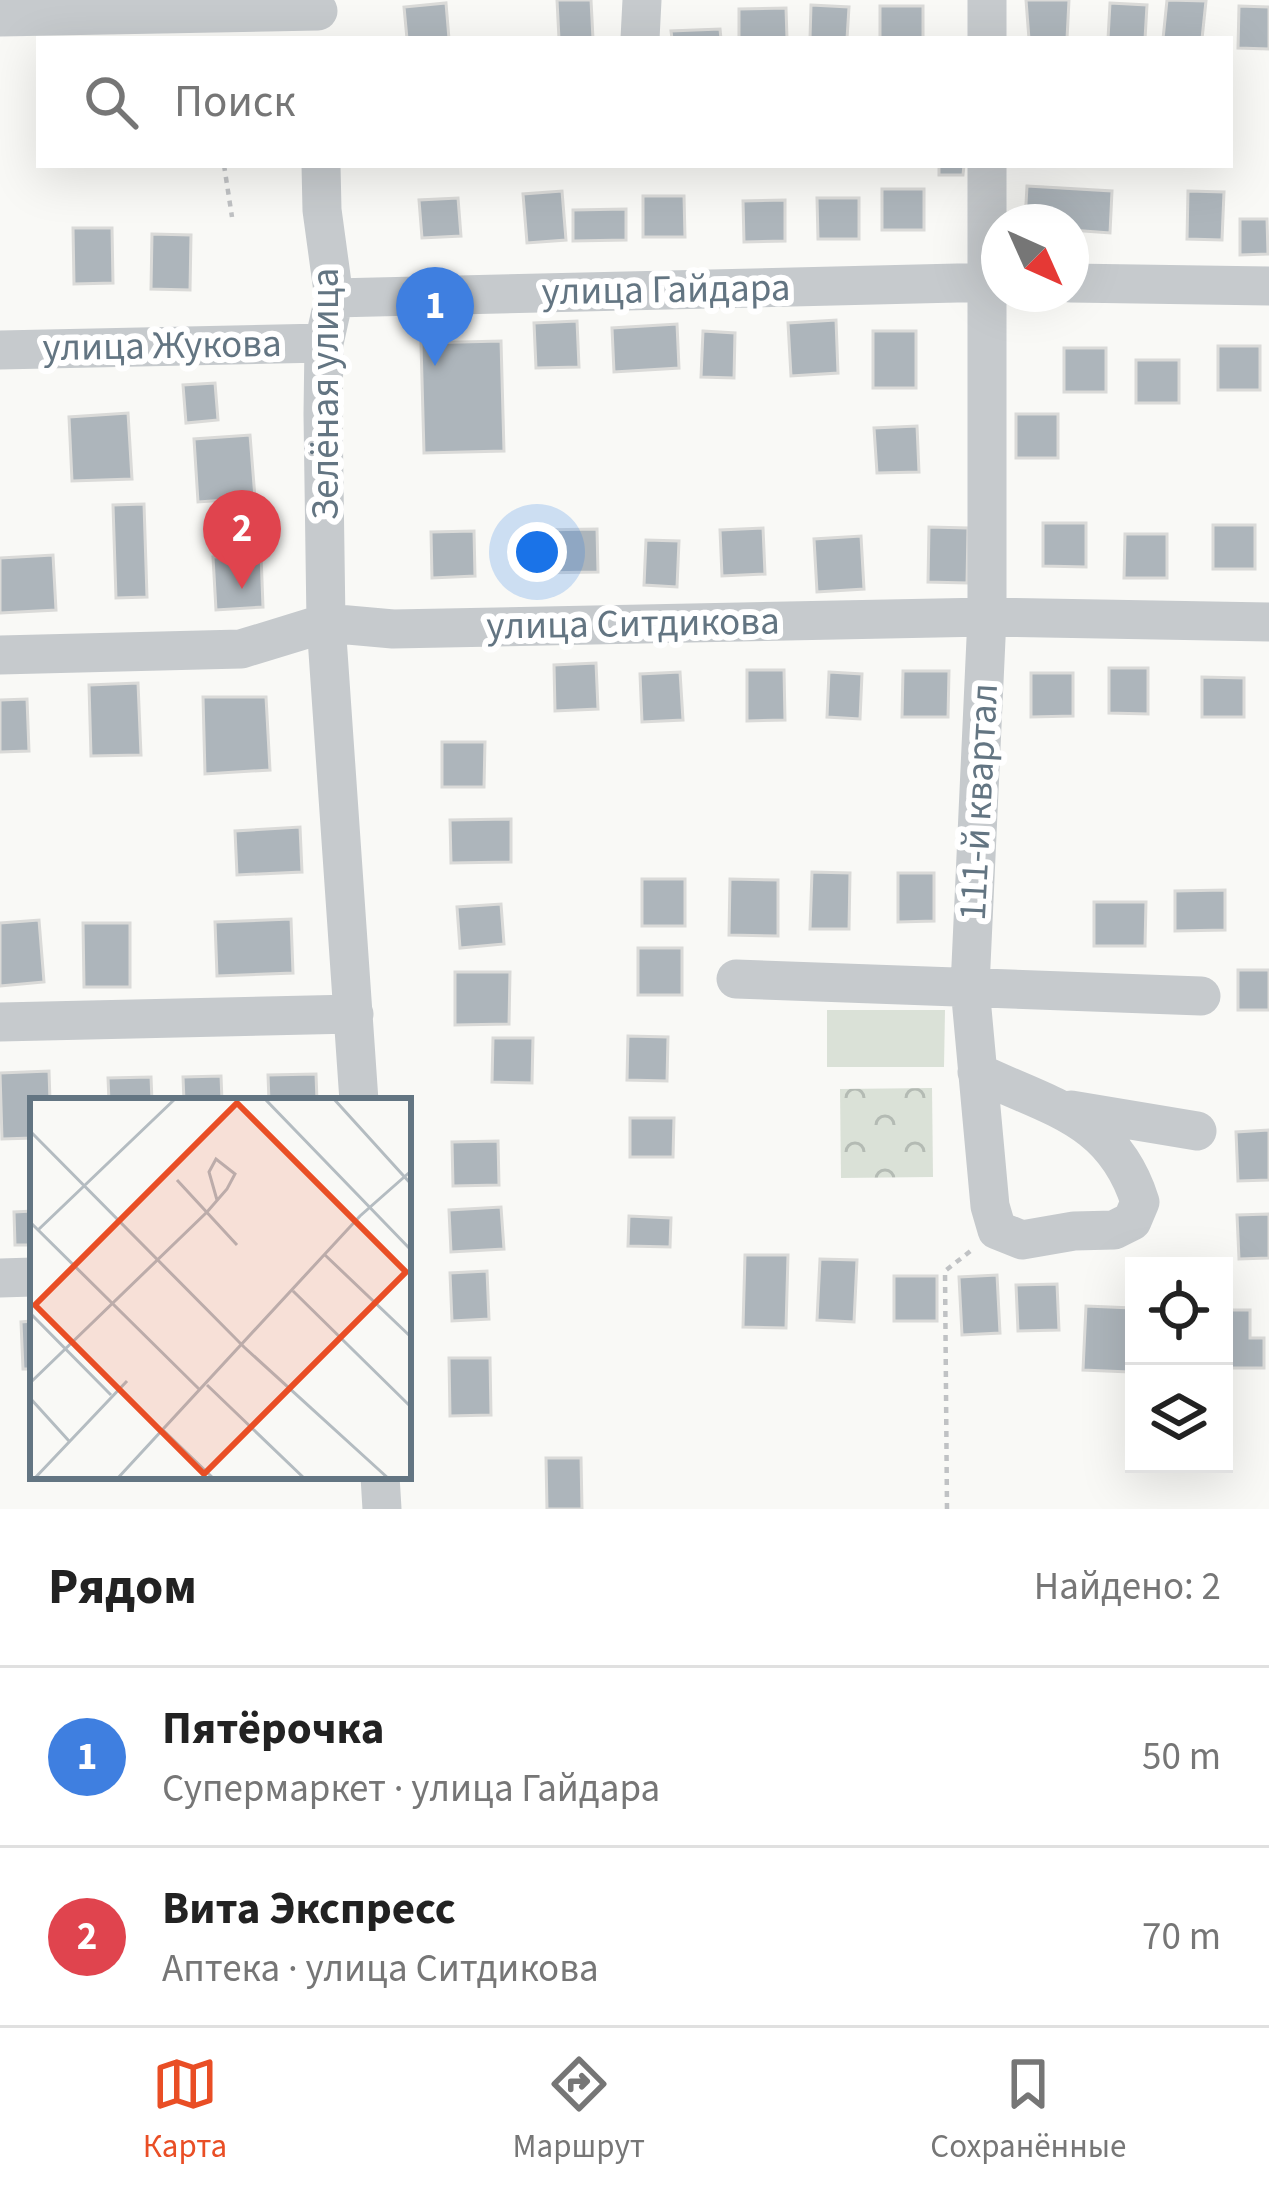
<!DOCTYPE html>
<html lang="ru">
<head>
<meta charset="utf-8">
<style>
	:root { --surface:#fff; --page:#f2f2f2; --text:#222; --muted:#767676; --line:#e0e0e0; --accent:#e94e25 }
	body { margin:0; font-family:"Source Sans 3",sans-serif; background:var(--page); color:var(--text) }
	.controls { position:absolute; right:36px; bottom:36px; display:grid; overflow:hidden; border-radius:0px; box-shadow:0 12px 48px #0002 }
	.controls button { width:108px; height:108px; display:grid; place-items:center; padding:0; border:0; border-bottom:3px solid var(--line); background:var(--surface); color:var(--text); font:60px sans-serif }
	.compass { position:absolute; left:981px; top:204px; width:108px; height:108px; border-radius:50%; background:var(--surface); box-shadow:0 12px 48px #0002; rotate:135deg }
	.you { position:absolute; left:537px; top:552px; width:42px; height:42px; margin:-30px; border:9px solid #fff; border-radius:50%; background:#1a73e8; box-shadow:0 0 0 18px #1a73e833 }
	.badge { display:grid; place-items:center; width:78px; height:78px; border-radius:50%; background:var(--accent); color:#fff; font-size:39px; font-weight:700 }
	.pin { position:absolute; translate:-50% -99px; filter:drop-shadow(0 3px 6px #0008) }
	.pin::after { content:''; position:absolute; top:63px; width:42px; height:36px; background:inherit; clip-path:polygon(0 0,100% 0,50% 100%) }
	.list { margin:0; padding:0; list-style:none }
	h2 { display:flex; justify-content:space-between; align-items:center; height:156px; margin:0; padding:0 48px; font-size:51px }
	h2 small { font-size:39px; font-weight:400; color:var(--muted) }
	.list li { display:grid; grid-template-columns:78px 1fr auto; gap:36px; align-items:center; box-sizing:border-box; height:180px; padding:0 48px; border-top:3px solid var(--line) }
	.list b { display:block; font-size:45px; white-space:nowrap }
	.list p { margin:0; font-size:39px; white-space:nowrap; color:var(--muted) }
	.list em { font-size:39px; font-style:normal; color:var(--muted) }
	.icon { flex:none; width:66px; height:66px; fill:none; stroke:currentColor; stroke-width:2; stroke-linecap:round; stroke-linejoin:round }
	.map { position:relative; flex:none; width:1269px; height:1509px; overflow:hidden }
	.search { position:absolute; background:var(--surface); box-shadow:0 12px 48px #0002; left:36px; right:36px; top:36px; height:132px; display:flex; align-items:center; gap:30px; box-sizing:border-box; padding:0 42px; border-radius:0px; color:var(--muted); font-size:45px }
	.sheet { height:516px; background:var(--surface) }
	nav { display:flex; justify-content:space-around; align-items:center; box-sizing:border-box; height:168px; border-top:3px solid var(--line); background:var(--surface); font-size:33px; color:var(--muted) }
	nav a { display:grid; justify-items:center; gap:6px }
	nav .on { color:var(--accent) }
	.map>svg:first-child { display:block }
	.green { fill:#dae1d7 }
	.park { fill:url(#park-crowns) }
	.building { fill:#adb5bb; stroke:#dadad8; stroke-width:3 }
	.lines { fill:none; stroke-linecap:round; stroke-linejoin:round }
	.path { stroke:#c0c2c4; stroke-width:4.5; stroke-dasharray:6 6; stroke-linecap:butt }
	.minor { stroke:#c6cacd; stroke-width:39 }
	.labels { text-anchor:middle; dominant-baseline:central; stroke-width:12; stroke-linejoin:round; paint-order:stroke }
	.street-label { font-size:39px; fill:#637582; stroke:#fff }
	.inset-road { fill:none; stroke:#b4bcc1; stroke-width:3 }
	.view { fill:#e94e25; fill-opacity:0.15; stroke:#e94e25; stroke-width:6 }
	.inset-edge { fill:none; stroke:#637582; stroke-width:6 }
</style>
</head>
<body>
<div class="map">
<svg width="1269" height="1509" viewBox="0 0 1269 1509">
	<defs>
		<pattern id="park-crowns" width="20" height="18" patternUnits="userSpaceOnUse" patternTransform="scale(3)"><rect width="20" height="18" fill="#dae1d7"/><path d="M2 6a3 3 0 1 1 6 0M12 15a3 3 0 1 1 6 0" fill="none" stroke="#b4bbb4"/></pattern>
	</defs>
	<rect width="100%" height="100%" fill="#f9f9f6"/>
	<!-- green -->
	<path class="green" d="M 827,1010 L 945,1010 L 944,1067 L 827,1067 Z"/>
	<!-- park -->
	<path class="park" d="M 932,1088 L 933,1177 L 841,1178 L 840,1089 Z"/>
	<!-- building -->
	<path class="building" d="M 557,0 L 591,0 L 593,39 L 559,39 Z
		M 1026,0 L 1069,0 L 1067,39 L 1029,39 Z
		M 1167,0 L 1206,1 L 1202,39 L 1163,39 Z
		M 446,3 L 449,39 L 407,39 L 404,7 Z
		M 1110,3 L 1147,5 L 1145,39 L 1108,39 Z
		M 811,5 L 849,7 L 847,39 L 810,39 Z
		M 880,6 L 923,6 L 923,39 L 880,39 Z
		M 1239,6 L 1269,7 L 1269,49 L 1238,48 Z
		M 786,8 L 787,39 L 739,39 L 739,9 Z
		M 720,29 L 721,39 L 672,39 L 671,31 Z
		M 939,165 L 964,165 L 963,175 L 939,175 Z
		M 1027,186 L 1112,191 L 1110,233 L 1071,230 L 1071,222 L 1025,222 Z
		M 882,189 L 924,189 L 924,230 L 882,230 Z
		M 562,191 L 566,240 L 527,243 L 523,194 Z
		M 1188,191 L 1224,192 L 1222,240 L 1187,239 Z
		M 643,196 L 684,196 L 685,237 L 643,237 Z
		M 458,198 L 461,236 L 422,238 L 419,200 Z
		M 817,198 L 859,198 L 859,239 L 818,239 Z
		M 785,200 L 785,241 L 744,242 L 743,201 Z
		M 626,209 L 626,240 L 573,241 L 573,210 Z
		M 1240,219 L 1267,219 L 1268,254 L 1240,255 Z
		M 73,228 L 112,228 L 113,283 L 74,284 Z
		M 152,234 L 191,235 L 190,290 L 151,289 Z
		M 836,320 L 838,373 L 791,376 L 788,323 Z
		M 577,321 L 579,367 L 536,368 L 534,323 Z
		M 677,324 L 679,368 L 614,372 L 612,328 Z
		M 703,331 L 735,333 L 734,378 L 701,377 Z
		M 873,331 L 916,331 L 916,388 L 873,388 Z
		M 501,341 L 504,451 L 424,453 L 421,343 Z
		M 1218,346 L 1260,346 L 1260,390 L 1218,390 Z
		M 1064,348 L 1106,348 L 1106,392 L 1064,392 Z
		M 1136,360 L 1179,360 L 1179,403 L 1136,403 Z
		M 215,383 L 218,420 L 186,423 L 183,385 Z
		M 128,413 L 132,479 L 72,481 L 69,417 Z
		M 1016,414 L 1058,414 L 1058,458 L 1016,458 Z
		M 917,426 L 919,472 L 877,473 L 874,428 Z
		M 250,435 L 255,498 L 198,502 L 194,439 Z
		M 144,504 L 147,597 L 116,598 L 113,505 Z
		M 1043,523 L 1086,523 L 1086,567 L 1043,566 Z
		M 1213,525 L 1255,525 L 1255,569 L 1213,569 Z
		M 929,527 L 968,528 L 967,583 L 928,582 Z
		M 763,528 L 765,574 L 722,576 L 720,530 Z
		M 597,529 L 598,572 L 537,573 L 537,530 Z
		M 474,531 L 475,576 L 432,578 L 431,532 Z
		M 1125,534 L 1167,534 L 1167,578 L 1124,578 Z
		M 861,536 L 864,589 L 817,592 L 814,539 Z
		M 646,540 L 679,541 L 677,587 L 644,585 Z
		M 261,554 L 263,607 L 216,610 L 213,557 Z
		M 53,555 L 56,610 L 0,613 L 0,558 Z
		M 596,663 L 598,709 L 555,711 L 554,665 Z
		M 1109,668 L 1148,668 L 1148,714 L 1109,713 Z
		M 747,670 L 784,670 L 785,720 L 747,721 Z
		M 903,671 L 949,671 L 948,717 L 902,717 Z
		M 680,672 L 683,720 L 642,722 L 640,674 Z
		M 829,672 L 862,674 L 860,719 L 827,717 Z
		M 1031,673 L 1073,673 L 1073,716 L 1031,717 Z
		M 1202,677 L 1244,678 L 1244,717 L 1202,717 Z
		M 138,683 L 141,755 L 91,756 L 89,685 Z
		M 203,697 L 266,697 L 270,770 L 205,774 Z
		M 27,699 L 29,751 L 0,752 L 0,700 Z
		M 442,742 L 485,742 L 484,787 L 442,787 Z
		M 511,819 L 511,862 L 451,863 L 450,820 Z
		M 300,827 L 302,872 L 237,875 L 235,831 Z
		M 812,872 L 850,873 L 849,929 L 810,929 Z
		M 898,873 L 934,873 L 934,921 L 898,922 Z
		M 642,879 L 685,879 L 685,926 L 642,926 Z
		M 730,879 L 778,880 L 778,936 L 729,935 Z
		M 1225,890 L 1225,930 L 1175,931 L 1175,891 Z
		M 1094,902 L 1146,902 L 1145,946 L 1094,946 Z
		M 501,904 L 504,944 L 460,948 L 457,907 Z
		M 291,919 L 293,973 L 217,976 L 215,922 Z
		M 39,920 L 44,982 L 0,986 L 0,923 Z
		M 83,923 L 130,923 L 130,987 L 84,987 Z
		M 638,948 L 682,948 L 682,995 L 638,995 Z
		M 1238,970 L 1269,970 L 1269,1010 L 1238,1010 Z
		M 455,972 L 510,972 L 509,1024 L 455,1025 Z
		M 628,1036 L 668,1037 L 667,1081 L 627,1080 Z
		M 493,1038 L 533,1038 L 532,1083 L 492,1082 Z
		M 49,1071 L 50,1101 L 33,1101 L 33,1138 L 2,1139 L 0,1073 Z
		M 316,1074 L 317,1101 L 269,1101 L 268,1075 Z
		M 221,1076 L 222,1101 L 184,1101 L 183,1077 Z
		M 151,1077 L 152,1101 L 109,1101 L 108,1078 Z
		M 630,1118 L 674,1118 L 673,1157 L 630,1157 Z
		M 1269,1130 L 1269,1180 L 1238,1181 L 1236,1132 Z
		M 498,1141 L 499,1185 L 453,1186 L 452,1142 Z
		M 501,1207 L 504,1249 L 451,1252 L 449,1210 Z
		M 33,1211 L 33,1245 L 15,1245 L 14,1212 Z
		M 1269,1214 L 1269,1258 L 1239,1259 L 1237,1215 Z
		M 629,1216 L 671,1218 L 670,1247 L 628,1246 Z
		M 745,1255 L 788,1255 L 786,1328 L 743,1327 Z
		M 820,1259 L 857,1260 L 854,1322 L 817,1320 Z
		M 487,1271 L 489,1319 L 452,1321 L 450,1273 Z
		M 997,1275 L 1000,1333 L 962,1335 L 959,1277 Z
		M 894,1276 L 937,1276 L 937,1321 L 894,1321 Z
		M 1057,1284 L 1059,1330 L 1018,1331 L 1016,1285 Z
		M 1086,1306 L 1132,1308 L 1129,1372 L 1083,1370 Z
		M 1224,1310 L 1250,1310 L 1250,1338 L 1264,1338 L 1264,1368 L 1224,1368 Z
		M 33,1321 L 33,1369 L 23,1369 L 21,1322 Z
		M 449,1358 L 490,1358 L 491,1415 L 450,1416 Z
		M 546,1458 L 581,1458 L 582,1509 L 547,1509 Z"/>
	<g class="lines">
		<!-- path -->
		<path class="path" d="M 224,165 L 232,217
			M 947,1509 L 945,1271 L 973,1249"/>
		<!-- minor -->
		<path class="minor" d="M 0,17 L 318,11
			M 640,39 L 642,0
			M 987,39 L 987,0
			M 321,165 L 322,210 L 334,298 L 324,343 L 323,414 L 326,623 L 359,1101
			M 1071,283 L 1269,286
			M 334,298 L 999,282
			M 0,350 L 324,343
			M 0,655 L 241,649 L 326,623 L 393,629 L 987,617 L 1269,622
			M 736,979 L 1201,996
			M 0,1022 L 354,1014
			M 977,1072 C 1048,1107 1113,1116 1140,1202 L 1132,1221 L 1114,1230 L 1074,1231 L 1022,1240 L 997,1230 L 990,1206 L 970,987 L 987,617 L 987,165
			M 1071,1110 L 1197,1131
			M 0,1278 L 33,1277
			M 380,1476 L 382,1509"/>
	</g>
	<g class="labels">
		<!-- street labels -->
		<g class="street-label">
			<text transform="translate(666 290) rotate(-1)">улица Гайдара</text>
			<text transform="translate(162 346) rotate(-1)">улица Жукова</text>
			<text transform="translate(326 394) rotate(-90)">Зелёная улица</text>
			<text transform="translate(633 624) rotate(-1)">улица Ситдикова</text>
			<text transform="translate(979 802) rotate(-87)">111-й квартал</text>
		</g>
	</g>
	<!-- overview -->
	<g transform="translate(30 1098)">
		<rect width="381" height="381" fill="#f9f9f6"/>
		<path class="inset-road" d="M 234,0 L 381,152M 303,0 L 381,86M 0,33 L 214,249 L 359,381M 147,82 L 207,147M 0,124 L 170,292M 8,132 L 146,0M 295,157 L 381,239M 263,193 L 381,309M 0,215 L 81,297M 0,285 L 177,114 L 197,91 L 205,76 L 186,61 L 179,74 L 187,102M 177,287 L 275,381M 0,300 L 39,343M 133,332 L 184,381M 4,381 L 97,283M 87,381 L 330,118 L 381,73"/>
		<path class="view" d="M 207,5 L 376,174 L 174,376 L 5,207 Z"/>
		<rect width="381" height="381" class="inset-edge"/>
	</g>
</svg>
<div class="controls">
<button><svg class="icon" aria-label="locate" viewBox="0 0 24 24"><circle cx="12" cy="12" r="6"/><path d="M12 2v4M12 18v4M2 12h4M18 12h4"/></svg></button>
<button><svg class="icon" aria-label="layers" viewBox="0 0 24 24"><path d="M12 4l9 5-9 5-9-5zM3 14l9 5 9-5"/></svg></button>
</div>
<svg class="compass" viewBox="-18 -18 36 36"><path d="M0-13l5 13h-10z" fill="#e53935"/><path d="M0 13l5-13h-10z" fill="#767676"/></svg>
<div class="you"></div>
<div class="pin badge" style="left:435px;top:366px;background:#3f7fe0">1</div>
<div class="pin badge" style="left:242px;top:589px;background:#e0444e">2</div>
<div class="search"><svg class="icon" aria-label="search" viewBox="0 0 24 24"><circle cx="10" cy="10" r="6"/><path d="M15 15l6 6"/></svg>Поиск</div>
</div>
<section class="sheet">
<h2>Рядом<small>Найдено: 2</small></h2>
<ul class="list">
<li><span class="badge" style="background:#3f7fe0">1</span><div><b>Пятёрочка</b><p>Супермаркет · улица Гайдара</p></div><em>50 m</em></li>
<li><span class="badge" style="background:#e0444e">2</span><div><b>Вита Экспресс</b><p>Аптека · улица Ситдикова</p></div><em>70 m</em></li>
</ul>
</section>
<nav>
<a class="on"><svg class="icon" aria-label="map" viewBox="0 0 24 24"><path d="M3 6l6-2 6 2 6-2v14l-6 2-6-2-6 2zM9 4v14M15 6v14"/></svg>Карта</a>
<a><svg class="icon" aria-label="directions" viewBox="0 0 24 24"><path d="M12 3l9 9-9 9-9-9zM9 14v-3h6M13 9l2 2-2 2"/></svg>Маршрут</a>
<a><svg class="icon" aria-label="saved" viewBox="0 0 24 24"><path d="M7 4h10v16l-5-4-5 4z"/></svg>Сохранённые</a>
</nav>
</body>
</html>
